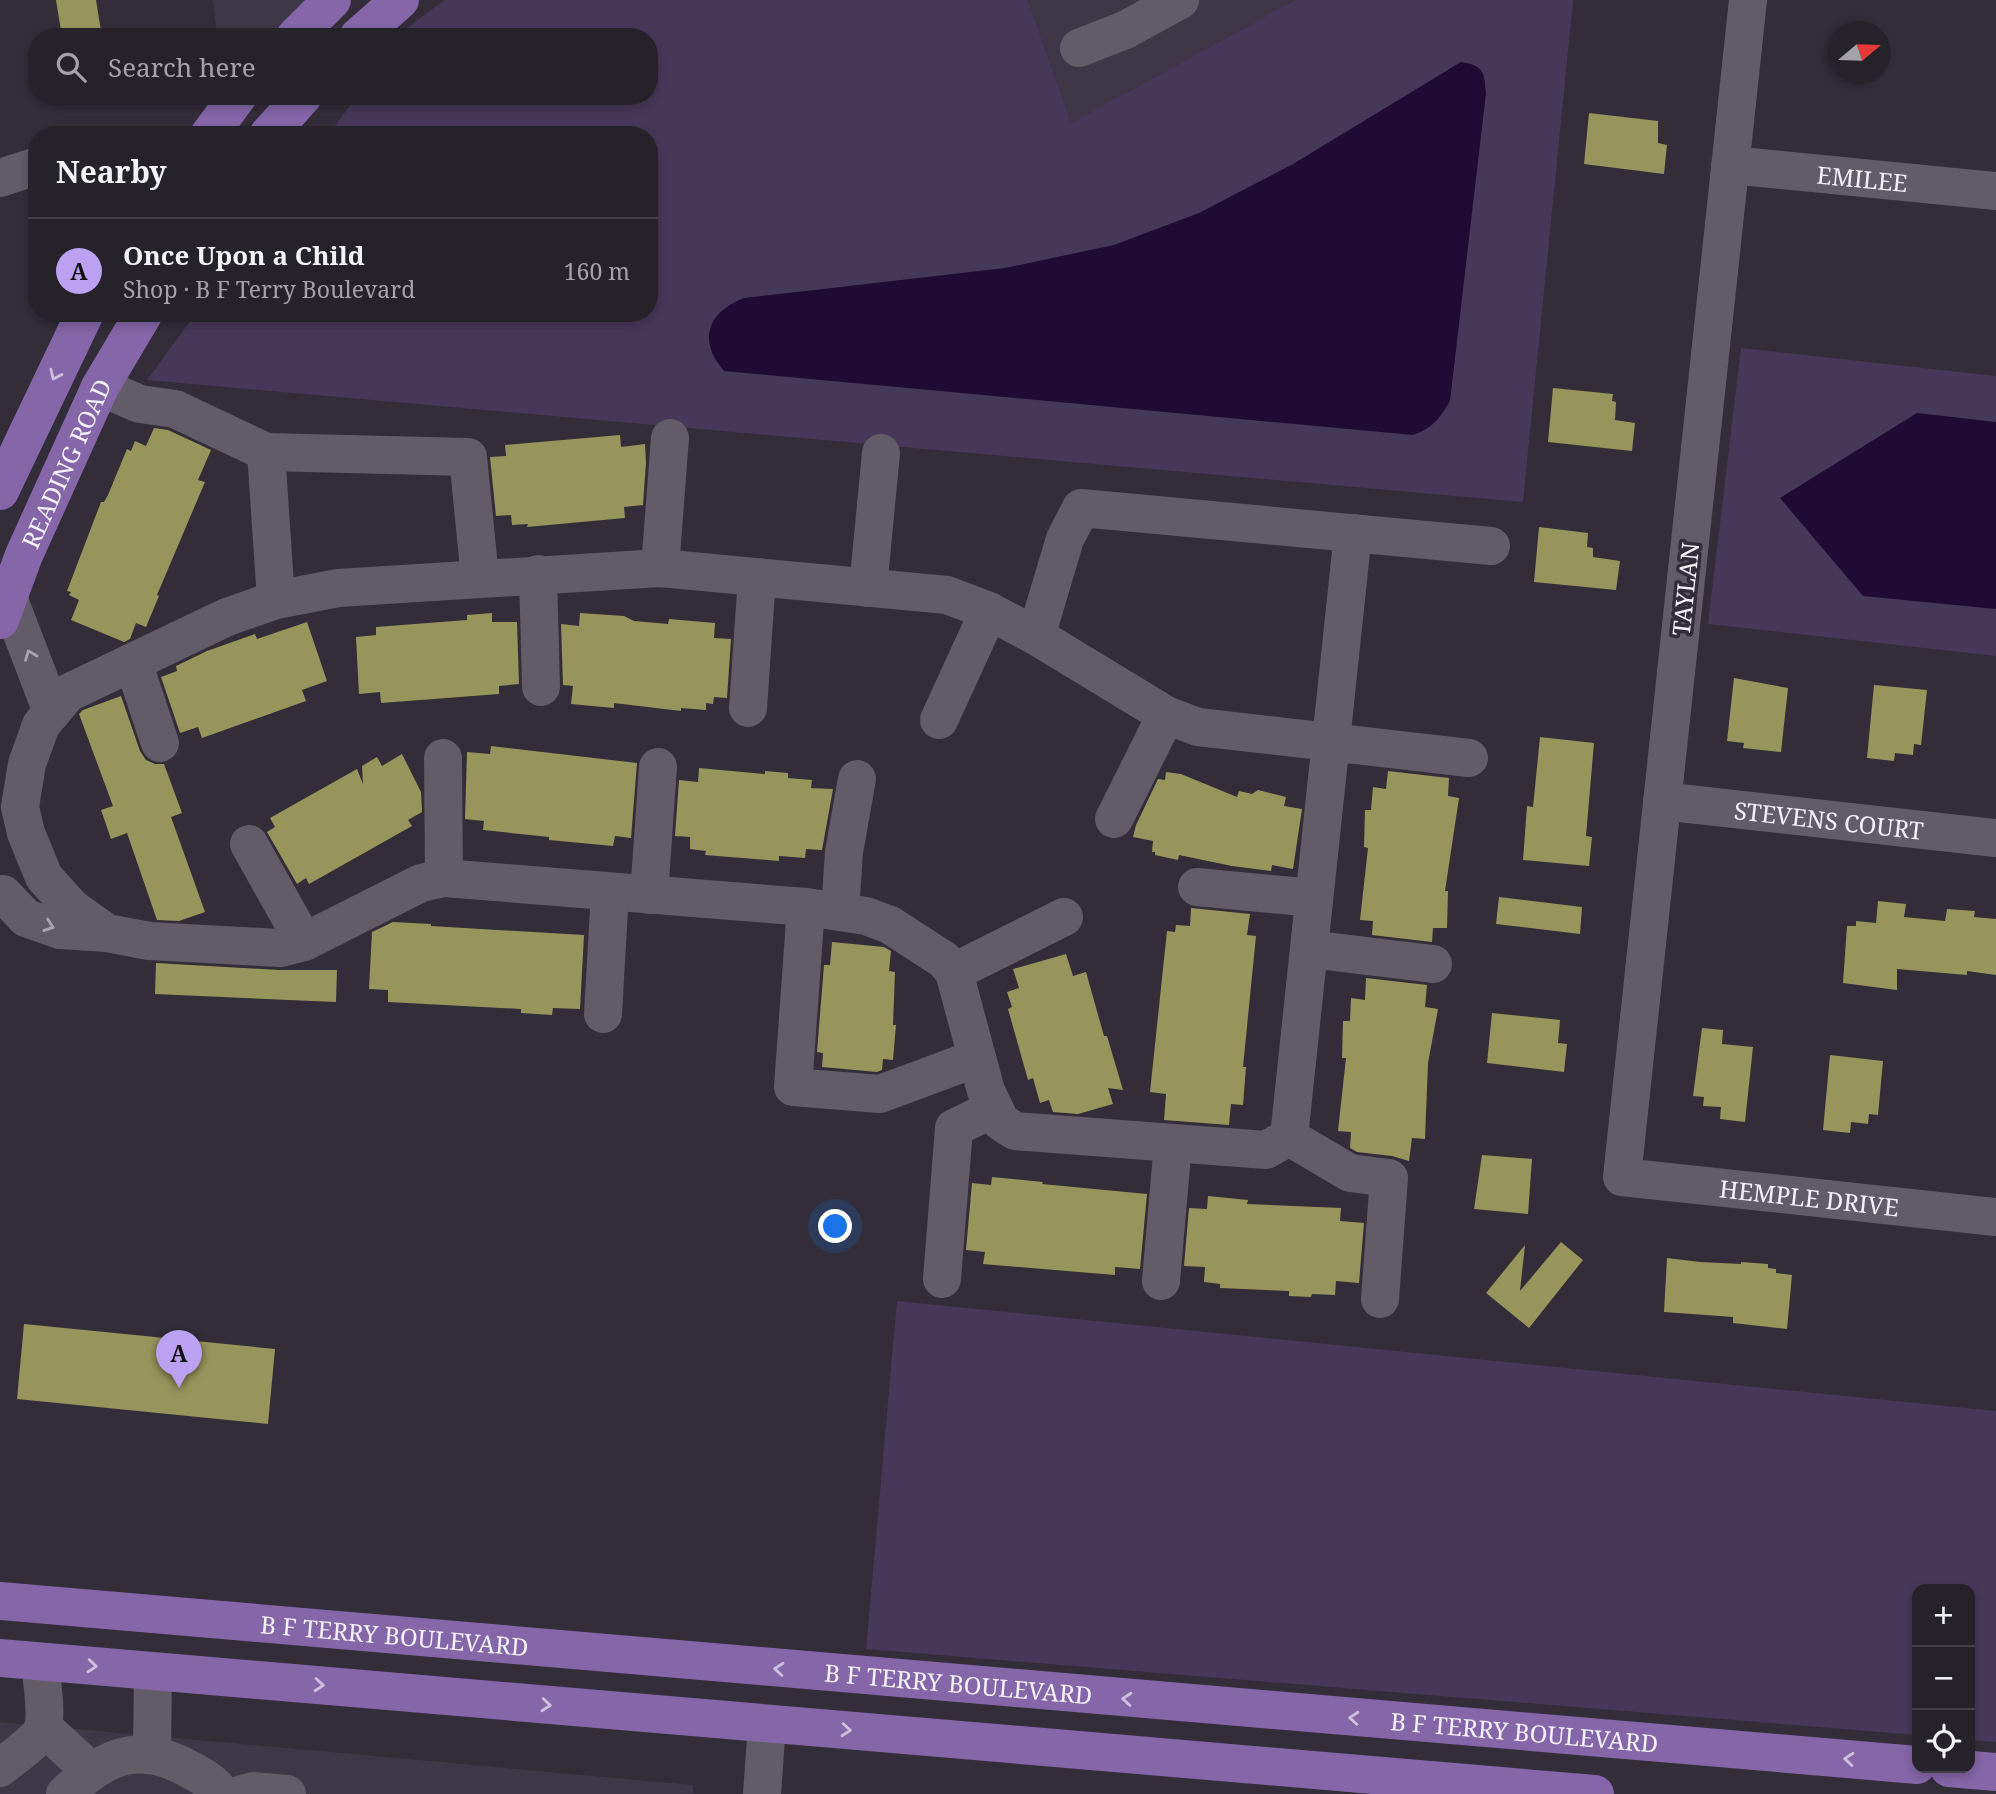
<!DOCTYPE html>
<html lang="en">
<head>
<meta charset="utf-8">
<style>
	:root { --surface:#26222a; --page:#322f36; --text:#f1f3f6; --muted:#a4a4a8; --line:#423f47; --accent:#bca0f2 }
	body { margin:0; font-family:"Noto Serif",serif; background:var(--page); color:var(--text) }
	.controls { position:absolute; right:21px; bottom:21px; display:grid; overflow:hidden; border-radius:14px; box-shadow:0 4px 10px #0003 }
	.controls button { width:63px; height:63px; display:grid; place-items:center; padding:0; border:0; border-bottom:2px solid var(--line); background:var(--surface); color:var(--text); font:35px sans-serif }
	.compass { position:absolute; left:1828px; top:21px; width:63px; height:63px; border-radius:50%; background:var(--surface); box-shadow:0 4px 10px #0003; rotate:71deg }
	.you { position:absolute; left:836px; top:1227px; width:24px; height:24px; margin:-18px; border:5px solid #fff; border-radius:50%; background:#1a73e8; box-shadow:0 0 0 10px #1a73e833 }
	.badge { display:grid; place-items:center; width:46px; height:46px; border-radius:50%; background:var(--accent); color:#111; font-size:23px; font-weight:700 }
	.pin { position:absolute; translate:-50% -58px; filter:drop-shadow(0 2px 4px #0008) }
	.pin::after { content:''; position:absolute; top:37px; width:24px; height:21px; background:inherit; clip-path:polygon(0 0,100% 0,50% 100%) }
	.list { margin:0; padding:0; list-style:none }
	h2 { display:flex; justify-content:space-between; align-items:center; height:91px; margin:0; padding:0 28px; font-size:30px }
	h2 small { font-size:23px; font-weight:400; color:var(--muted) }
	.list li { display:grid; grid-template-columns:46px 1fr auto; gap:21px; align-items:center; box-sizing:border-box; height:105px; padding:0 28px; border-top:2px solid var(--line) }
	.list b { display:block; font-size:26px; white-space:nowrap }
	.list p { margin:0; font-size:23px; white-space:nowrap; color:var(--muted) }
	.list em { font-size:23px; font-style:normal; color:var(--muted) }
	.icon { flex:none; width:38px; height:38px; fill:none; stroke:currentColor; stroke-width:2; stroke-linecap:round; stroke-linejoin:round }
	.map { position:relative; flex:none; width:1996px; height:1794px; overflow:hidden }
	.search { position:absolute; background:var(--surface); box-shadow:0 4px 10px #0003; left:28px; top:28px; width:630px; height:77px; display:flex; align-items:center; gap:18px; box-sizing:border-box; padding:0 24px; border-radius:28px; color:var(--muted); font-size:26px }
	.panel { position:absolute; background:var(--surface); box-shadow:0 4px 10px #0003; left:28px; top:126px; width:630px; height:196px; border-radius:28px }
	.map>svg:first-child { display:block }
	.built { fill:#3e3747 }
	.green { fill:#463859 }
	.water { fill:#200b34 }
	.building { fill:#98955c }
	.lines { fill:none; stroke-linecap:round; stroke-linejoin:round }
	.minor { stroke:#615c68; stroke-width:38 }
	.major { stroke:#8566a9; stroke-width:38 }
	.oneway { stroke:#ccc0dc }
	.oneway2 { stroke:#aaa6b0 }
	.labels { text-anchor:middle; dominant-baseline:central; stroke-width:7; stroke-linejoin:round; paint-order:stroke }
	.street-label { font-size:24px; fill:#f3f0f7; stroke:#322d38 }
</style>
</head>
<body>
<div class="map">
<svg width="1996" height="1794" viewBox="0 0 1996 1794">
	<rect width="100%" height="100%" fill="#322d38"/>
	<!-- built -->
	<path class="built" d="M 213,0 L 315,0 L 274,37 L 217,37 Z
		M 1028,0 L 1295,0 L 1071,123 Z
		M 0,1722 L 693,1785 L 693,1794 L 0,1794 Z"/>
	<!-- green -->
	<path class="green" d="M 444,0 L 1028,0 L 1071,123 L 1295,0 L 1573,0 L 1523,502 L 147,380 L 196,313 L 649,313 L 649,135 L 328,135 L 357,96 L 649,96 L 649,37 L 401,37 L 406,29 Z
		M 1741,348 L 1996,376 L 1996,656 L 1708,624 Z
		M 897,1301 L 1996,1411 L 1996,1742 L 1970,1740 L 1970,1589 L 1917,1589 L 1917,1735 L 866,1649 Z"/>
	<!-- water -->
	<path class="water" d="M 1461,62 C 1485,66 1484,72 1486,93 L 1450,401 C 1440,418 1433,428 1413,435 L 724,371 C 697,340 708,312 744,298 L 1005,268 L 1114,245 L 1199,213 L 1293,164 Z
		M 1917,413 L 1996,422 L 1996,609 L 1863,596 L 1780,498 Z"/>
	<!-- building -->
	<path class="building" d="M 56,0 L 96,0 L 102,37 L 62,37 Z
		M 1589,113 L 1658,121 L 1658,143 L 1667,145 L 1664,174 L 1584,164 Z
		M 1553,388 L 1613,394 L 1612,401 L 1616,402 L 1615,420 L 1635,423 L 1632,451 L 1548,442 Z
		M 154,428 L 168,430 L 211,450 L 198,480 L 205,482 L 157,595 L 159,596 L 146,627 L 136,623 L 130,639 L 124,642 L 71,620 L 79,600 L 69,595 L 71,592 L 67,591 L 101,502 L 104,502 L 108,495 L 127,449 L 131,451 L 135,441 L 146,446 Z
		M 620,435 L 621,447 L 645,444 L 646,462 L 643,505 L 624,507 L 625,518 L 527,527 L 528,524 L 512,525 L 511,515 L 496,516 L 490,457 L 506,456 L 505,445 Z
		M 1539,527 L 1588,533 L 1587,547 L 1593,548 L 1593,557 L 1620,561 L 1616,590 L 1534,582 Z
		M 492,613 L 492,622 L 517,622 L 519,684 L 499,686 L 499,694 L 381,703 L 380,692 L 359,694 L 356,637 L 376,635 L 376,627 L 467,620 L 467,615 Z
		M 580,613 L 624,616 L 634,621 L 668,624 L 669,619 L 715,623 L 714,638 L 731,639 L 727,698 L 714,697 L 713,704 L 706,703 L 706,710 L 681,708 L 681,711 L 614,703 L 614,708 L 571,704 L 573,686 L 563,685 L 561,624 L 579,626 Z
		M 307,622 L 327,681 L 302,690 L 306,701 L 202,738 L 198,727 L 180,733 L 161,677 L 177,671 L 176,666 L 207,651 L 255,634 L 257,639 Z
		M 1734,678 L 1788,688 L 1781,752 L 1743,748 L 1744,743 L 1727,741 Z
		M 1874,685 L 1927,690 L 1921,745 L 1914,744 L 1913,755 L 1895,753 L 1894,761 L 1867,758 Z
		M 121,696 L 140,751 L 146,760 L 155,764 L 164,764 L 182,813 L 171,817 L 205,912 L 179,921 L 157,920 L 127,833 L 111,839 L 101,810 L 113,806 L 79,714 L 83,710 Z
		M 1540,737 L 1594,743 L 1586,836 L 1592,837 L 1589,866 L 1523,860 L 1527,806 L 1533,807 Z
		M 491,746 L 637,763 L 631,838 L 615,836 L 613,846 L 549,840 L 549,837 L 483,830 L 484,821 L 465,819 L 467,752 L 490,754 Z
		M 402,754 L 421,792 L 422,812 L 408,820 L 412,826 L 309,884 L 306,878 L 297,884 L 267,832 L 275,827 L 270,818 L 357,769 L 363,784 L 362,766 L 377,757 L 382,766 Z
		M 699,768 L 765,774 L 765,771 L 788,773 L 788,778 L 812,780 L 811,788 L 833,789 L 822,850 L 806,849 L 805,858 L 779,856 L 779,861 L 705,855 L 706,851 L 690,849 L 690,837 L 675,836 L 679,780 L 698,782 Z
		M 1388,771 L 1449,778 L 1448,796 L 1459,798 L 1445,891 L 1448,891 L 1447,928 L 1433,928 L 1432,942 L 1372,935 L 1373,921 L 1360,920 L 1368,848 L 1364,847 L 1365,810 L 1371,810 L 1373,787 L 1386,789 Z
		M 1166,772 L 1181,774 L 1237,797 L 1239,791 L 1252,794 L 1258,790 L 1286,797 L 1284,806 L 1302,809 L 1293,869 L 1272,865 L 1271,871 L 1232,866 L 1179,855 L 1178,860 L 1155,855 L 1155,852 L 1152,852 L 1153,841 L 1133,837 L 1136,825 L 1158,779 L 1165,780 Z
		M 1499,897 L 1582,907 L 1580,934 L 1496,924 Z
		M 1878,901 L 1906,904 L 1904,917 L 1945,921 L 1947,909 L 1975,911 L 1974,917 L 1996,919 L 1996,975 L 1967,971 L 1967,975 L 1897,969 L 1897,990 L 1843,983 L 1847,926 L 1856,926 L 1856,921 L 1876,923 Z
		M 1191,908 L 1250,914 L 1247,935 L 1256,936 L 1243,1067 L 1246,1067 L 1243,1105 L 1231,1104 L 1229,1125 L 1164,1120 L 1166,1094 L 1150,1092 L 1167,931 L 1175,932 L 1176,925 L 1190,926 Z
		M 393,922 L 431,924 L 431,926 L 584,935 L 580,1009 L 553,1008 L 552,1015 L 521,1013 L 521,1009 L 388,1002 L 388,990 L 369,989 L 372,932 Z
		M 832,942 L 884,947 L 891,951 L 889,971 L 895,972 L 893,1025 L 896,1025 L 893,1060 L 883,1059 L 882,1070 L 877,1072 L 822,1067 L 823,1053 L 817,1052 L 824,965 L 830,965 Z
		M 1066,954 L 1073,976 L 1086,972 L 1104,1036 L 1107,1036 L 1123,1090 L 1108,1088 L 1113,1104 L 1078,1114 L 1053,1112 L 1049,1100 L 1040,1103 L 1033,1078 L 1028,1080 L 1008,1009 L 1012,1007 L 1007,992 L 1019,988 L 1013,969 Z
		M 156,963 L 279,970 L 337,970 L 336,1002 L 155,994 Z
		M 1366,978 L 1427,985 L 1425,1007 L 1438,1009 L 1428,1063 L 1425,1139 L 1412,1138 L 1409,1161 L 1392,1156 L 1357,1152 L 1350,1148 L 1351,1132 L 1338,1131 L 1346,1058 L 1342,1058 L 1343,1021 L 1350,1021 L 1351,998 L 1365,1000 Z
		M 1492,1013 L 1560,1020 L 1558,1043 L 1567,1044 L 1564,1072 L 1487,1063 Z
		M 1702,1028 L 1723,1030 L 1722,1044 L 1753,1047 L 1745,1122 L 1720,1119 L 1721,1107 L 1703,1106 L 1704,1097 L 1693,1096 Z
		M 1830,1055 L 1883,1061 L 1878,1115 L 1869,1114 L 1868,1124 L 1851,1122 L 1850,1133 L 1823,1130 Z
		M 1482,1155 L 1532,1159 L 1528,1214 L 1474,1209 Z
		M 992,1177 L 1043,1182 L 1042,1184 L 1147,1194 L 1140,1269 L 1115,1267 L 1115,1275 L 983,1264 L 985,1252 L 966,1250 L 972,1183 L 991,1185 Z
		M 1208,1196 L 1248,1200 L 1247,1204 L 1341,1208 L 1340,1221 L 1364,1223 L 1359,1283 L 1336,1281 L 1335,1295 L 1312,1294 L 1311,1297 L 1289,1296 L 1289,1291 L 1220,1288 L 1220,1284 L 1204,1282 L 1205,1267 L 1184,1266 L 1189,1208 L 1207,1209 Z
		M 1561,1242 L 1583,1260 L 1529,1328 L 1486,1293 L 1525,1245 L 1520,1291 Z
		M 1667,1258 L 1700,1262 L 1741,1264 L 1741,1262 L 1768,1264 L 1768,1268 L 1776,1269 L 1776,1273 L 1792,1275 L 1787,1329 L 1733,1323 L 1733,1317 L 1664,1312 Z
		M 24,1324 L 275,1349 L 268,1424 L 17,1399 Z"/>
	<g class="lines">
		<!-- minor -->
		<g class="minor">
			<path id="s1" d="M 1748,0 L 1622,1177 L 1996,1217"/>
			<path d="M 1079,48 L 1125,30 L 1180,0"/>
			<path id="s2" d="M 1730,165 L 1996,191"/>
			<path d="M 0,178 L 37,166"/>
			<path d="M 100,387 L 140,404 L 175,409 L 266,452 L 276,600"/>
			<path d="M 266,452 L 468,457 L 480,578"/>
			<path d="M 1353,533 L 1289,1137 L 1266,1150 L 1015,1131 L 1001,1122 L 986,1091 L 954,972 L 944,960 L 890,925 L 866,916 L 806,907 L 444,878 L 421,883 L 304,942 L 280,948 L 149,941 L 107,933 L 72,908 L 44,877 L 26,833 L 20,807 L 27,764 L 41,725 L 68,693 L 227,617 L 276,600 L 338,588 L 660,568 L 947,595 L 989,611 L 1036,636 L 1166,715 L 1198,727 L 1469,758"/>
			<path d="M 660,568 L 670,438"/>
			<path d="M 538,574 L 541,687"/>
			<path d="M 868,588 L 881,453"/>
			<path d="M 8,597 L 52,712"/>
			<path d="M 1036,636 L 1065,539 L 1081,508 L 1491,546"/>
			<path d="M 133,662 L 160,743"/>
			<path d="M 748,708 L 757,577"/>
			<path d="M 939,720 L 989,611"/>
			<path d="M 443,758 L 444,878"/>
			<path id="s3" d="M 1662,801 L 1996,838"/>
			<path d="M 1114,819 L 1166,715"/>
			<path d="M 249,844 L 304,942"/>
			<path d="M 1197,887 L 1314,898"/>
			<path d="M 3,894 L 26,918 L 60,930 L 107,933"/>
			<path d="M 649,895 L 658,767"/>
			<path d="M 806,907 L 793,1087 L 880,1094 L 977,1058"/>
			<path d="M 840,912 L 844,852 L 857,779"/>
			<path d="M 1309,949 L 1433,964"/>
			<path d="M 954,972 L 1064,917"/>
			<path d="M 603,1014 L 610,892"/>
			<path d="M 1289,1137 L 1350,1173 L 1389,1178 L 1380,1299"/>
			<path d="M 942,1279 L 954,1128 L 993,1109"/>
			<path d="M 1161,1281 L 1173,1143"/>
			<path d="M 43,1727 L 91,1771"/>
			<path d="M 152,1754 L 153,1671"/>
			<path d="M 0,1768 C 12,1758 29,1747 39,1735 C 50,1721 41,1680 40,1662"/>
			<path d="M 65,1794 C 104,1757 136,1741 187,1768 C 201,1775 213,1782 222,1794"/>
			<path d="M 242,1794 L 253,1791 L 287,1794"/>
			<path d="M 762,1794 L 767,1724"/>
		</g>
		<!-- major -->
		<g class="major">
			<path d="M 295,37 L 332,0"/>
			<path d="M 358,37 L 400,0"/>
			<path d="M 209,135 L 238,96"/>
			<path d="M 268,135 L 303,96"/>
			<path d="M 0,491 L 85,313"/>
			<path id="s4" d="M 0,620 L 24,555 L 100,387 L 144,313"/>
			<path id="s5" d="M 0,1601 L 1917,1765"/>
			<path d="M 0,1658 L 1595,1794"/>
			<path d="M 1949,1768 L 1996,1772"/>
		</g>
	</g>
	<!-- one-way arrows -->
	<defs><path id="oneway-chevron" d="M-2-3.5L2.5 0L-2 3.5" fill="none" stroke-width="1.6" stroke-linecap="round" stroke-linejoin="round" transform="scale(1.75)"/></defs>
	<g class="oneway">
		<use href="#oneway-chevron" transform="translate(55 375) rotate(115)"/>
		<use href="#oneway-chevron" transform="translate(92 1666) rotate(5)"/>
		<use href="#oneway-chevron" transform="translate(779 1669) rotate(-175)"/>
		<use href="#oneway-chevron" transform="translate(319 1685) rotate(5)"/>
		<use href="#oneway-chevron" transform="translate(1127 1699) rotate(-175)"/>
		<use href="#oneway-chevron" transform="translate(546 1705) rotate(5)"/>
		<use href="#oneway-chevron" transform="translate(1354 1718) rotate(-175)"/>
		<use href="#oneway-chevron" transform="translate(846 1730) rotate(5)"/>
		<use href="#oneway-chevron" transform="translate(1849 1759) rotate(-175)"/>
	</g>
	<g class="oneway2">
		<use href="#oneway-chevron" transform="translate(30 655) rotate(-111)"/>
		<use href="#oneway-chevron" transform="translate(49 926) rotate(19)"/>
	</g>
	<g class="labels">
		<!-- street labels -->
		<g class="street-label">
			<text stroke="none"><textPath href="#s2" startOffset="133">EMILEE</textPath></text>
			<text stroke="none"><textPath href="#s4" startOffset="170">READING ROAD</textPath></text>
			<text transform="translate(1685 589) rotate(-84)">TAYLAN</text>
			<text stroke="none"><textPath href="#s3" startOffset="168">STEVENS COURT</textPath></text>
			<text stroke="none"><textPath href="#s1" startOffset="1372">HEMPLE DRIVE</textPath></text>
			<text stroke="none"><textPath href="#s5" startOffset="396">B F TERRY BOULEVARD</textPath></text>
			<text stroke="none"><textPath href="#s5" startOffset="962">B F TERRY BOULEVARD</textPath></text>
			<text stroke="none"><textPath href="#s5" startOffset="1530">B F TERRY BOULEVARD</textPath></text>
		</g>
	</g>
</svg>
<div class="controls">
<button>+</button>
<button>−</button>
<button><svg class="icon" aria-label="locate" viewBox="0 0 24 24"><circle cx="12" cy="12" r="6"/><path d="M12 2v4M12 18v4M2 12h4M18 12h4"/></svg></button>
</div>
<svg class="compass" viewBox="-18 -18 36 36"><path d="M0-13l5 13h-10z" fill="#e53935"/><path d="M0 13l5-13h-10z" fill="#a4a4a8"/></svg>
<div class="you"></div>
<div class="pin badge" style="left:179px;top:1388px">A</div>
<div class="search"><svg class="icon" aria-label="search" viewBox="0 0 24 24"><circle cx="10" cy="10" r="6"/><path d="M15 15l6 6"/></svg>Search here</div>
<section class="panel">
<h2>Nearby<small></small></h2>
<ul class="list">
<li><span class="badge">A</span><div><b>Once Upon a Child</b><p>Shop · B F Terry Boulevard</p></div><em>160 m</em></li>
</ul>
</section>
</div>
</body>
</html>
